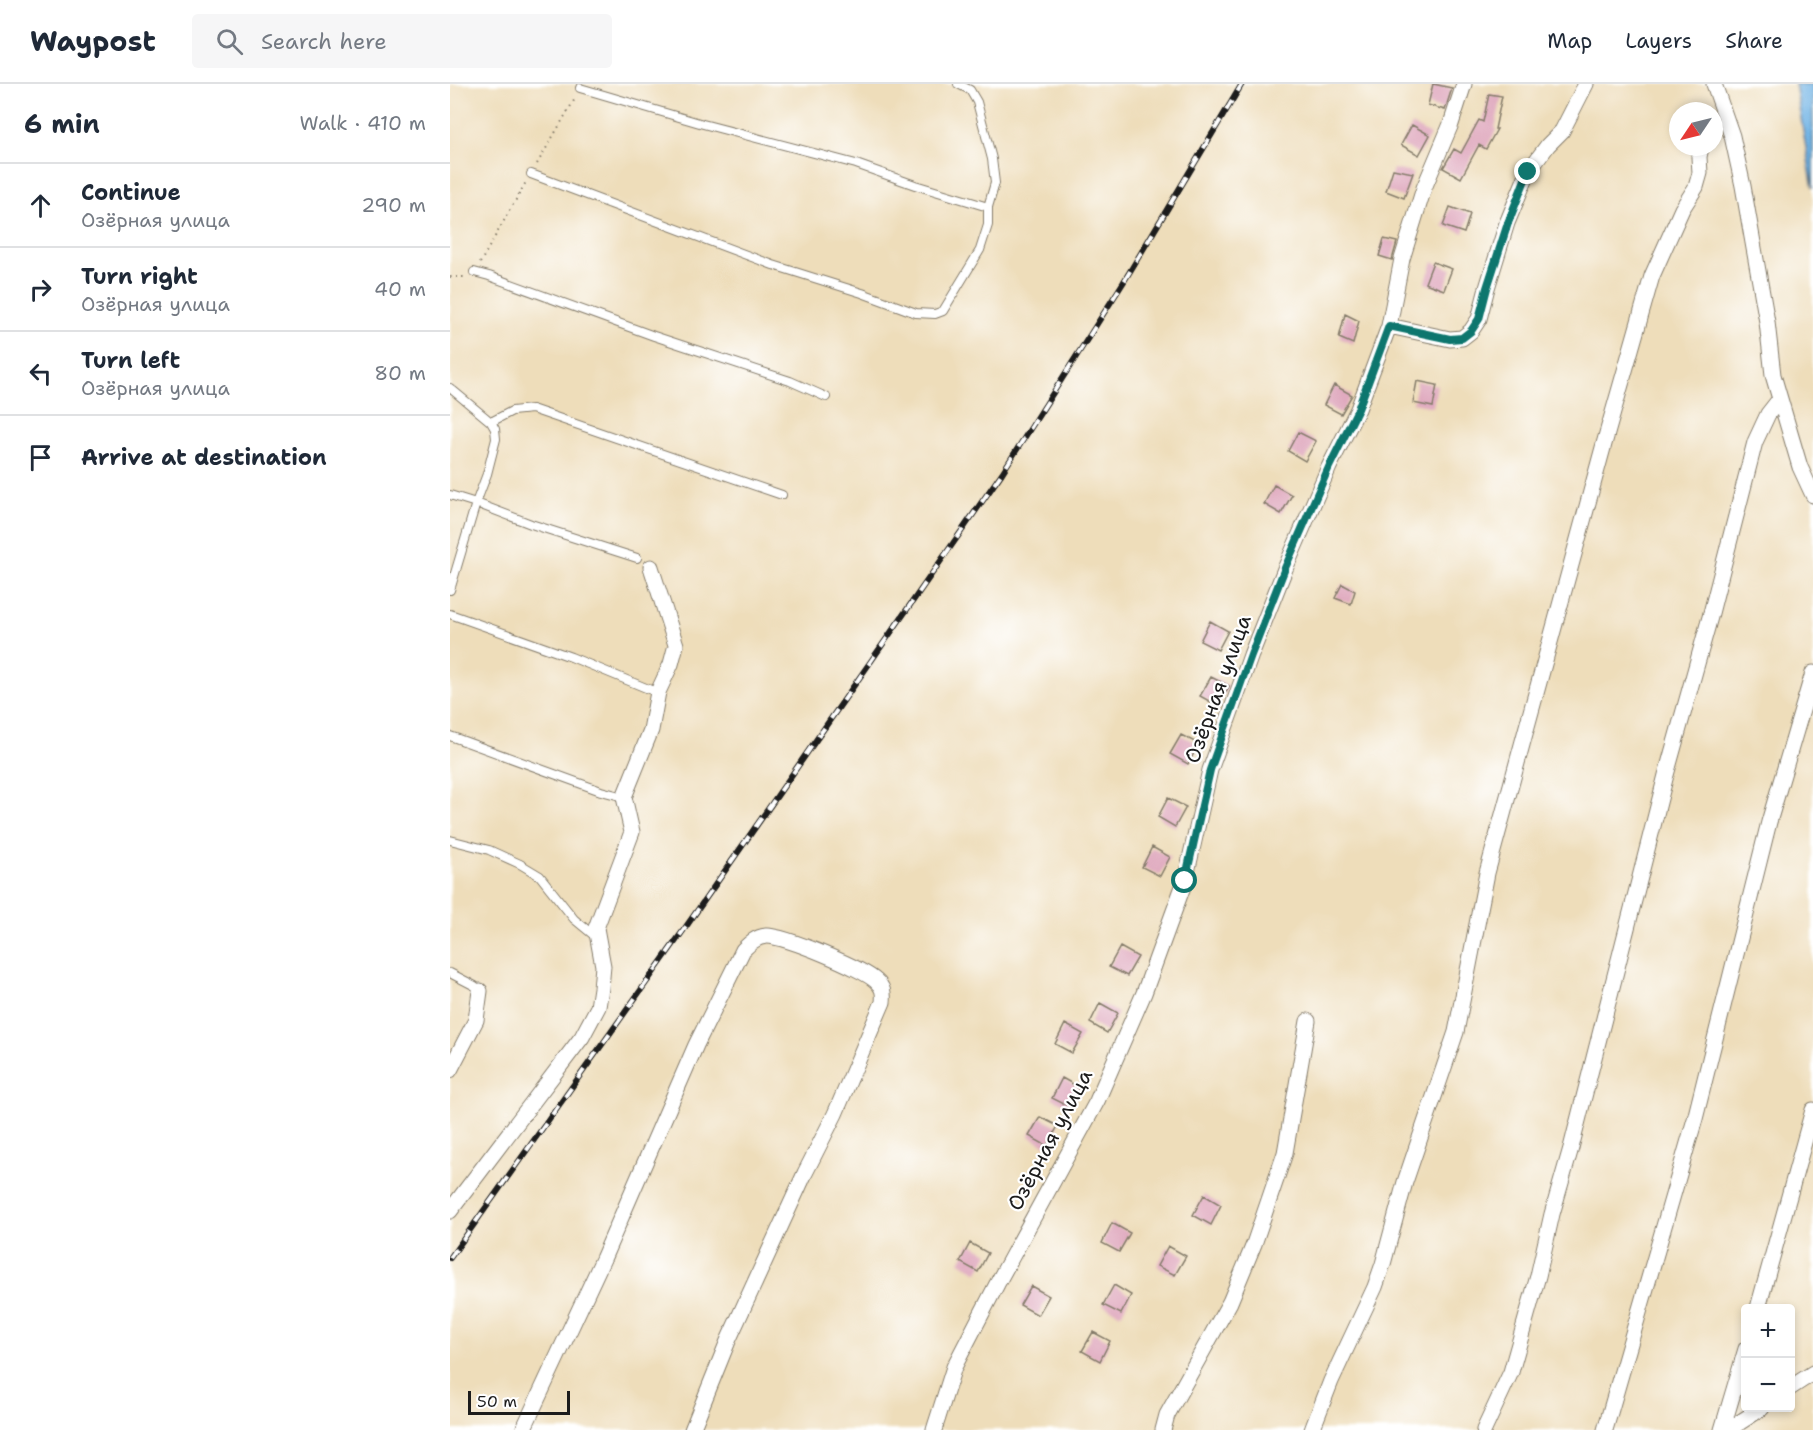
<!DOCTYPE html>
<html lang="en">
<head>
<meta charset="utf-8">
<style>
	:root { --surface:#fff; --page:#f6f6f7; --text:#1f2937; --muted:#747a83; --line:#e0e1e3 }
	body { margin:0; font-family:"Shantell Sans",sans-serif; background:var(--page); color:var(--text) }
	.controls { position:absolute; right:18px; bottom:18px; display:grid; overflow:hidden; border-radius:6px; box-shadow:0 3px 9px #0003 }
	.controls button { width:54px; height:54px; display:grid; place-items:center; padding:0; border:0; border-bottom:2px solid var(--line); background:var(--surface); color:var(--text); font:30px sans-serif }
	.compass { position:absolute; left:1219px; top:18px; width:54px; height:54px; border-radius:50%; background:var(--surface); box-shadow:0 3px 9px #0003; rotate:235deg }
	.scale { position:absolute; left:18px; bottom:15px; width:102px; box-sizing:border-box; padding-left:6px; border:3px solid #1c1c1c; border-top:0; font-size:16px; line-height:21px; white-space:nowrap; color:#1c1c1c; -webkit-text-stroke:4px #fff; paint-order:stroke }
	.stop { position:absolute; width:18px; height:18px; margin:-14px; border:4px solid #0f766e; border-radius:50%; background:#fff }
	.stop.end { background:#0f766e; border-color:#fff; box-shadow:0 2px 6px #0008 }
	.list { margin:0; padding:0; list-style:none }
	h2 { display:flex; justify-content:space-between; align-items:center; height:78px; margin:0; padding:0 24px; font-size:26px }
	h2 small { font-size:20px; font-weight:400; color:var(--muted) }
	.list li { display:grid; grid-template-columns:39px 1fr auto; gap:18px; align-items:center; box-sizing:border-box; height:84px; padding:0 24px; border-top:2px solid var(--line) }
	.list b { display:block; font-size:22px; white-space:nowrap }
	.list p { margin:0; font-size:20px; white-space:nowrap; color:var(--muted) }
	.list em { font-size:20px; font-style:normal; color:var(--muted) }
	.icon { flex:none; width:33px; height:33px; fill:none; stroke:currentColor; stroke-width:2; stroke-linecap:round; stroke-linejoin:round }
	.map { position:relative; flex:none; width:1363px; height:1346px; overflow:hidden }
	header { display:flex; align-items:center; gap:36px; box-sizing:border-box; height:84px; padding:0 30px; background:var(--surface); border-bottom:2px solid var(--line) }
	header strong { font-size:28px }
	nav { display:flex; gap:33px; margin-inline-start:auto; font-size:21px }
	.search { width:420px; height:54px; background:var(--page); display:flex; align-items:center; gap:15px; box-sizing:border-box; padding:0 21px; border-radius:6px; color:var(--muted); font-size:22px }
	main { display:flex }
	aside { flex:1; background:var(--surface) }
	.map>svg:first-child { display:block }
	.water { fill:#6fb2e4; stroke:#466780; stroke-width:1.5 }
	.building { fill:#e0aabf }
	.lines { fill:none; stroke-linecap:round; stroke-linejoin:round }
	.lane-casing { stroke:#857c6b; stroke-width:10 }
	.street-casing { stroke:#857c6b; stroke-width:17 }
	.path { stroke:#857c6b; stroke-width:2; stroke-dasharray:1.5 4.5; stroke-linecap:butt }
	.lane { stroke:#fff; stroke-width:8 }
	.street { stroke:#fff; stroke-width:15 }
	.rail-casing { stroke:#1c1c1c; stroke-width:6 }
	.rail { stroke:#fff; stroke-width:4; stroke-dasharray:11; stroke-linecap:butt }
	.route { stroke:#0f766e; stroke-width:8 }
	.labels { text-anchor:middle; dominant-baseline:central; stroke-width:4.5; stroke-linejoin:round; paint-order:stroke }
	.street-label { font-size:21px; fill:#1c1c1c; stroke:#fff }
</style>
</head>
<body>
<header>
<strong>Waypost</strong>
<div class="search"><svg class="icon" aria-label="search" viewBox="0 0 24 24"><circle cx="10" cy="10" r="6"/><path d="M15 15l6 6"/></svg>Search here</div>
<nav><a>Map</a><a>Layers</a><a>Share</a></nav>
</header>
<main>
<aside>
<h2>6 min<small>Walk · 410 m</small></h2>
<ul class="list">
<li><svg class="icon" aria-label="ahead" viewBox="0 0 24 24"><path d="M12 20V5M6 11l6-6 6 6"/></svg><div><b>Continue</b><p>Озёрная улица</p></div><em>290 m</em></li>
<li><svg class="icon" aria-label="right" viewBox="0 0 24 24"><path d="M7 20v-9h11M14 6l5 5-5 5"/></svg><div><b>Turn right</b><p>Озёрная улица</p></div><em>40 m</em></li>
<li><svg class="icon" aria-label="left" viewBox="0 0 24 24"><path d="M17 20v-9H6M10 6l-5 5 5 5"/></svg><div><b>Turn left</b><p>Озёрная улица</p></div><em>80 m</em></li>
<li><svg class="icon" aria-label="arrive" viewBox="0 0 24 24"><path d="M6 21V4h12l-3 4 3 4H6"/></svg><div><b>Arrive at destination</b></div></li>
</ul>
</aside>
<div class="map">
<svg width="1363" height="1346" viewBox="0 0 1363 1346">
	<rect width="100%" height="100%" fill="#fff"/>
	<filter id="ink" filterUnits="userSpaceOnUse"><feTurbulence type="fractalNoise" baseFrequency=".0167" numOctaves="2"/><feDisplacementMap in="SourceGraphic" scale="12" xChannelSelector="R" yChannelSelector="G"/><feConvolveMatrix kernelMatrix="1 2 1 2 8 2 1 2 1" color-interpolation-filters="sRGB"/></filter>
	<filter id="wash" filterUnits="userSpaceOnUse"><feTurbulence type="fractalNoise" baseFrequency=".008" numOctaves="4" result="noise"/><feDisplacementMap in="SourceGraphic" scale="24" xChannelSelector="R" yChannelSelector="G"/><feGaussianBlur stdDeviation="1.35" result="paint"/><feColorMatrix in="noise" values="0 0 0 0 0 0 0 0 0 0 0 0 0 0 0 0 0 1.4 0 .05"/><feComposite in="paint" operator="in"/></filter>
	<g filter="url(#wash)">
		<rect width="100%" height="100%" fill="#eeddba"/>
		<!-- water -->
		<path class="water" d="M 1345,0 L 1363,0 L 1363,104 Z"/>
		<g id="blocks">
			<!-- building -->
			<path class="building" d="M 983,0 L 1002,4 L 995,26 L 978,21 Z
				M 1039,10 L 1052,12 L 1045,45 L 1047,45 L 1036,65 L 1029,61 L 1011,94 L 993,84 L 1004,65 L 1011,69 L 1029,36 L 1033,38 Z
				M 962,41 L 980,51 L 969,71 L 951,61 Z
				M 943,85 L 963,89 L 954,114 L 936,107 Z
				M 1000,123 L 1020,130 L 1014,149 L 993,142 Z
				M 934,155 L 947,158 L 942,176 L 929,172 Z
				M 983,178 L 1002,185 L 994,206 L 975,199 Z
				M 895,230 L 909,237 L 903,260 L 889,254 Z
				M 967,297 L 987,301 L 983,323 L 963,319 Z
				M 884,301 L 902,311 L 891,330 L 874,321 Z
				M 848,348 L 866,357 L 855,377 L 838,367 Z
				M 824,401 L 842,411 L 831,430 L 814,420 Z
				M 892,500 L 905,507 L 901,520 L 885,514 Z
				M 760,537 L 778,547 L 768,566 L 750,557 Z
				M 761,593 L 779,602 L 768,622 L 750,612 Z
				M 731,651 L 749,660 L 738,680 L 720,670 Z
				M 718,714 L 736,723 L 725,743 L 708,733 Z
				M 702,763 L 720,773 L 710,792 L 692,783 Z
				M 670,863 L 688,873 L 677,892 L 659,883 Z
				M 650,919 L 668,929 L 657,949 L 640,939 Z
				M 615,940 L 633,950 L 622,969 L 605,960 Z
				M 612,994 L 630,1004 L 620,1023 L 602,1014 Z
				M 590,1033 L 608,1042 L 597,1062 L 579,1052 Z
				M 754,1111 L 771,1121 L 761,1141 L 743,1131 Z
				M 662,1139 L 680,1149 L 669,1168 L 652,1159 Z
				M 520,1159 L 538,1169 L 528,1188 L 510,1178 Z
				M 718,1162 L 736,1172 L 725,1191 L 707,1182 Z
				M 664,1201 L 681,1211 L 671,1230 L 653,1221 Z
				M 581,1202 L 599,1212 L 588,1231 L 570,1221 Z
				M 643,1248 L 660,1257 L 650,1277 L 632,1267 Z"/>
		</g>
	</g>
	<g filter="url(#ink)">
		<use href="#blocks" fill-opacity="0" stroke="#857c6b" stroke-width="1.5"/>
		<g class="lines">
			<!-- lane casing -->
			<g class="lane-casing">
				<path id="lane" d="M 130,4 L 253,40 L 406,80 L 465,101 L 538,123
					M 81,90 L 323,181 L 412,209 L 466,229 L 485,230 L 493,227 L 530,166 L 538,141 L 538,123 L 545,99 L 542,75 L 527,18 L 520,6 L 508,0
					M 24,188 L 39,192 L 204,252 L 340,297 L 376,313
					M 0,304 L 41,338 L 45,345 L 46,355 L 37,390 L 26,419 L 0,506
					M 41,338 L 62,327 L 82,325 L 332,411
					M 0,411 L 26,419 L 81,440 L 187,474
					M 0,530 L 121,573 L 201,606
					M 0,652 L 151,707 L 174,713
					M 0,756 L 39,766 L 70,780 L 90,792 L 124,835 L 147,854
					M 0,889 L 25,902"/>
			</g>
			<!-- street casing -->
			<g class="street-casing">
				<path id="street" d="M 1264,0 L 1282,52 L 1293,102 L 1317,238 L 1323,291 L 1350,383 L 1363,411
					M 939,242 L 952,175 L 974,104 L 1001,40 L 1014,0
					M 0,986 L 26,936 L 30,907
					M 0,1127 L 132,953 L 148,923 L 151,904 L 153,882 L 146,844 L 182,748 L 174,713 L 201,646 L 208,608 L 221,580 L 226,561 L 201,483
					M 1308,1224 L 1363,1026
					M 1340,1304 L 1363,1289
					M 73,1346 L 153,1175 L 246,961 L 293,866 C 300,859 306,853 316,852 C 333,851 414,885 426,897 C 433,903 434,909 433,918 L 385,1030 L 355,1089 L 278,1257 L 242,1346
					M 484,1346 L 504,1283 L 547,1200 L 647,1017 L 694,909 L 735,797 L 760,686 L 801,571 L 835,485 L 879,383 L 908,325 L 939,242 L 1000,255 L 1012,254 L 1021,247 L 1029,235 L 1037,204 L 1057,139 L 1078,88 L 1098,61 L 1112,47 L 1136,0
					M 713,1346 L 717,1331 L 780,1218 L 804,1160 L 835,1069 L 858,937
					M 862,1346 L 881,1297 L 925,1203 L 933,1180 L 955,1098 L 1006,948 L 1037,789 L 1154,360 L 1202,192 L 1232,125 L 1246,103 L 1250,89 L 1249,73 L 1251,63
					M 1034,1346 L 1061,1288 L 1088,1192 L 1102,1130 L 1121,1064 L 1216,691 L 1260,533 L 1305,358 L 1318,330 L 1329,316
					M 1155,1346 L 1245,1035 L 1319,738 L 1363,589
					M 1272,1346 L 1296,1265
					M 1278,1346 L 1312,1324"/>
			</g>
			<!-- path -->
			<path class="path" d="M 87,80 L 126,13
				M 30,179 L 76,98
				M 0,193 L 15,193"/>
			<!-- lane -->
			<use href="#lane" class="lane"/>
			<!-- street -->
			<use href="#street" class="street"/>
			<!-- rail casing -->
			<g class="rail-casing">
				<path id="rail" d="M 0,1174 L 233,847 L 552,389 L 673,199 L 792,0"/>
			</g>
			<!-- rail -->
			<use href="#rail" class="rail"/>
		</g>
	</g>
	<g class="lines" filter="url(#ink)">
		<!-- route -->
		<path class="route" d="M 735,797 L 760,686 L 801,571 L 835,484 L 879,383 L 908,325 L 939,242 L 1000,255 L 1012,254 L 1021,247 L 1029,235 L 1037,204 L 1058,139 L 1078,88"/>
	</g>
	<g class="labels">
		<!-- street labels -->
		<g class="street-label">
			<text transform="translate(768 605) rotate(-70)">Озёрная улица</text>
			<text transform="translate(600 1056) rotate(-62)">Озёрная улица</text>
		</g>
	</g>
</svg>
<div class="controls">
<button>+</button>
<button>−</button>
</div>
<svg class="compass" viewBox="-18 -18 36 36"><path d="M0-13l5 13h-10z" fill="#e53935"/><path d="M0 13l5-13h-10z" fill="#747a83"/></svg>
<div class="scale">50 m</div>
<div class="stop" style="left:735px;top:797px"></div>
<div class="stop end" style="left:1078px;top:88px"></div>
</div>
</main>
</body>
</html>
